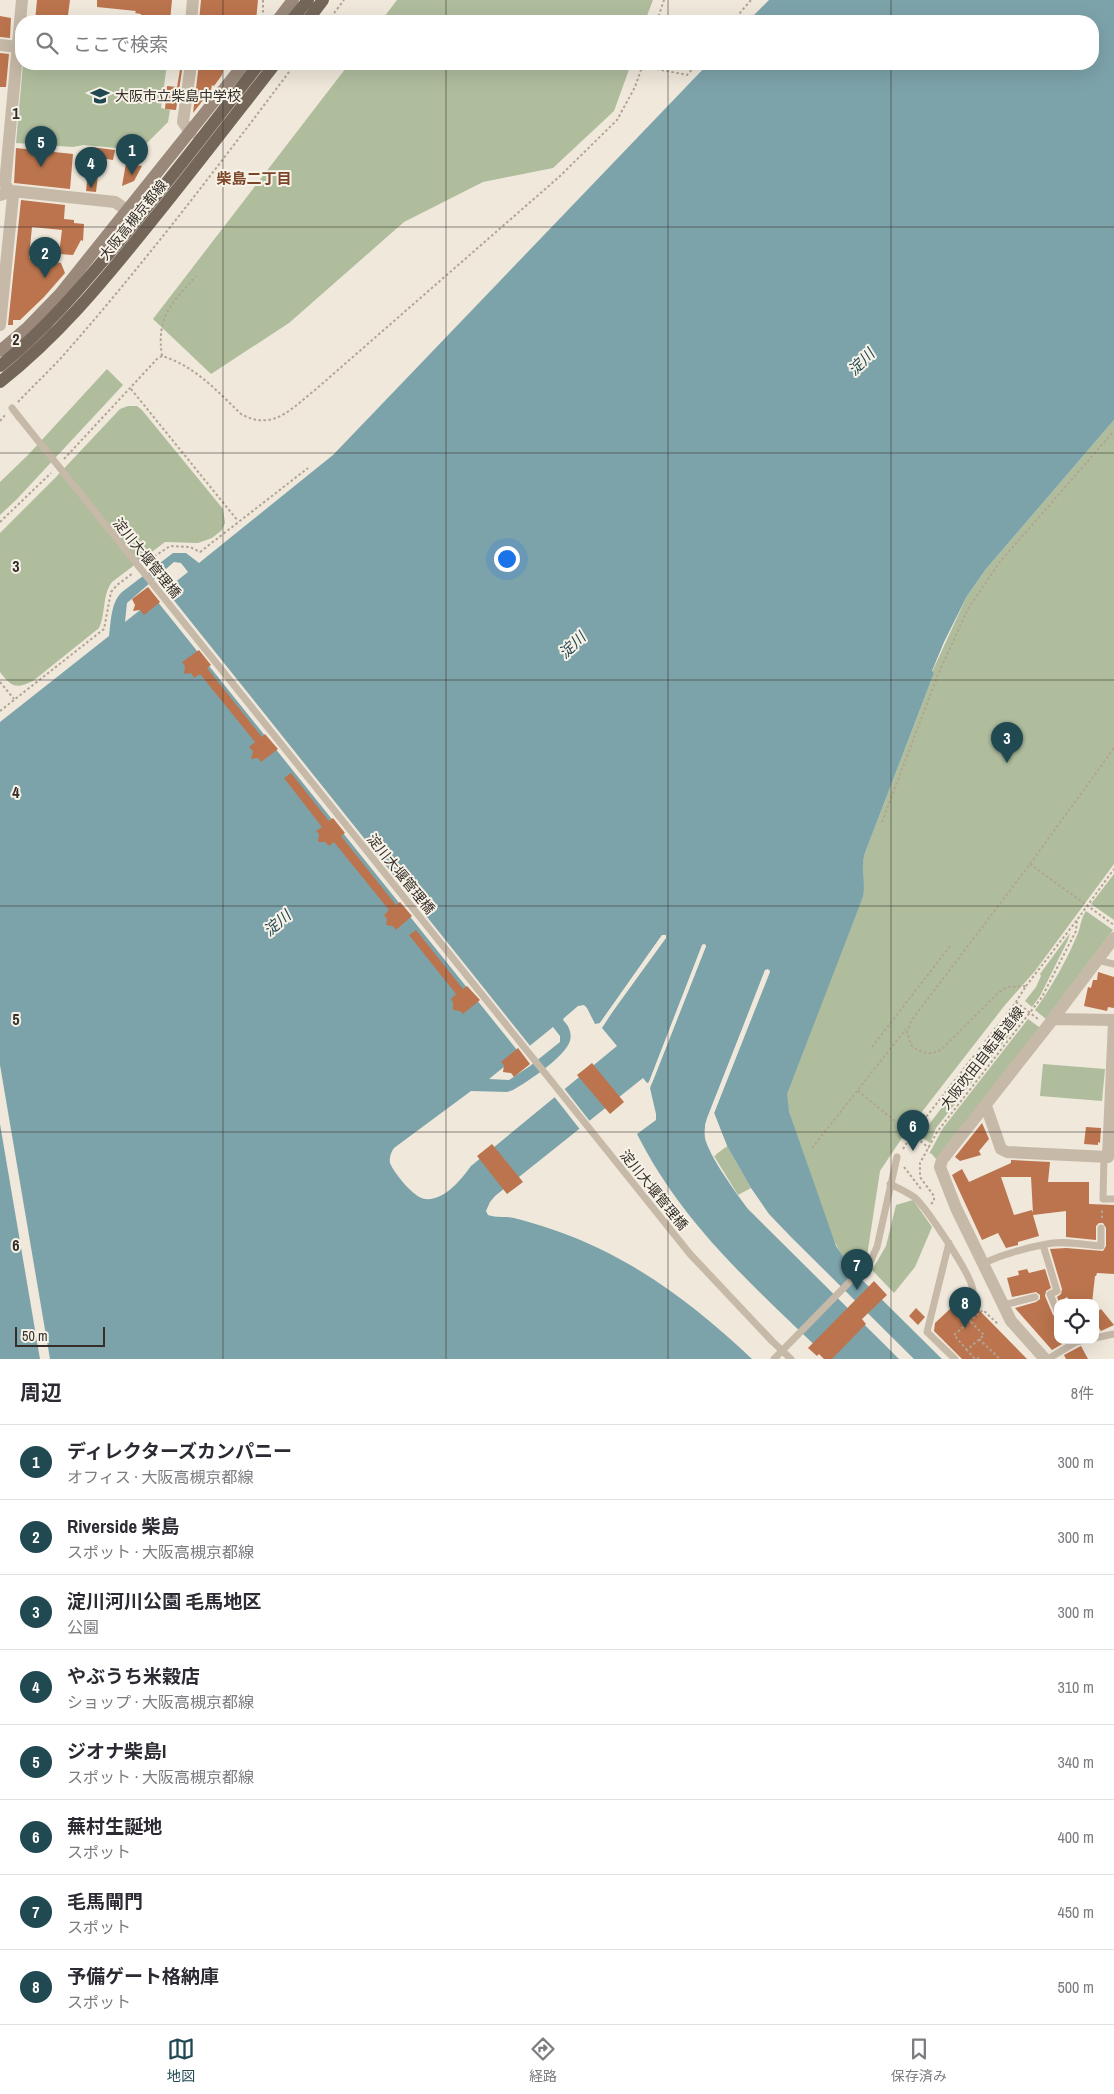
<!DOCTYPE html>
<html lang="ja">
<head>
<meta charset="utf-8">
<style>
	:root { --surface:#fff; --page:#f7f7f7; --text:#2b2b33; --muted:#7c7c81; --line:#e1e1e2; --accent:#214952 }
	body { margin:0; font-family:"Archivo Narrow","Noto Sans JP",sans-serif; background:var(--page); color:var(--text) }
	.controls { position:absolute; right:15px; bottom:15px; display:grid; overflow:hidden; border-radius:10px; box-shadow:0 5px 20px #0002 }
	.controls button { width:45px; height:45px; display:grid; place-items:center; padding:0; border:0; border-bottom:1px solid var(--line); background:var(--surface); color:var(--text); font:25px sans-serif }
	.scale { position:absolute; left:15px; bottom:12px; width:90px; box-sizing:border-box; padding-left:5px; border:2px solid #342d28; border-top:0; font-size:14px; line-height:18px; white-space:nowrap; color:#342d28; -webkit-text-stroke:4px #f7f2e7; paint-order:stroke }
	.you { position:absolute; left:506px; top:558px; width:18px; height:18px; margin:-12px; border:4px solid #fff; border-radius:50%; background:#1a73e8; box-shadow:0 0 0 8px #1a73e833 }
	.badge { display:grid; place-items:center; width:32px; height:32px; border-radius:50%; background:var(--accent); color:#fff; font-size:16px; font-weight:700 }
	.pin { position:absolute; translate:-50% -41px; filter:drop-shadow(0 1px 2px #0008) }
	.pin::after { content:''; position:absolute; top:26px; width:18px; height:15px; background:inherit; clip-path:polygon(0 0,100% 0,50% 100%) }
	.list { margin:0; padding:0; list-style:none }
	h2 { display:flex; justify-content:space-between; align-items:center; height:65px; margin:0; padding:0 20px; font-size:21px }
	h2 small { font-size:16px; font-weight:400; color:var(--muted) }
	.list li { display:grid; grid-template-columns:32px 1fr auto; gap:15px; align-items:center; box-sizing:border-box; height:75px; padding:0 20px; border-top:1px solid var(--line) }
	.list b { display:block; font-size:19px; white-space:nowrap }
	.list p { margin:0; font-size:16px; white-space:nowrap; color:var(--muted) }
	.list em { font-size:16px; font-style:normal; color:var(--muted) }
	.icon { flex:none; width:28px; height:28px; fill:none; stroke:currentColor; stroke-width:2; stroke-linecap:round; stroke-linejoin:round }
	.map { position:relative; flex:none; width:1114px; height:1359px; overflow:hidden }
	.search { position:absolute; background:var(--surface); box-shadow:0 5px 20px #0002; left:15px; right:15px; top:15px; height:55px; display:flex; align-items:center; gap:12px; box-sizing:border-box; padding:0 18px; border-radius:20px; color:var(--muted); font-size:19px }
	.sheet { height:665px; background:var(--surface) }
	nav { display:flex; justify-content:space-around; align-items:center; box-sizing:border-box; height:70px; border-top:1px solid var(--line); background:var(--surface); font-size:14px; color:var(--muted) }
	nav a { display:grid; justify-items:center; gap:2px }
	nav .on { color:var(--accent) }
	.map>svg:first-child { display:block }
	.green { fill:#afbd9d }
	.water { fill:#7da3aa; fill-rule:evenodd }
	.pier { fill:#efe8db }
	.building { fill:#bb744d; fill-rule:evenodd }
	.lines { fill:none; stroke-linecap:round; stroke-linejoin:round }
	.path { stroke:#b2a493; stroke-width:2; stroke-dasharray:2.5 2.5; stroke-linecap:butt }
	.lane { stroke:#c6b9a8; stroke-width:7 }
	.street { stroke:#c6b9a8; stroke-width:12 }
	.secondary { stroke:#9a897a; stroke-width:12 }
	.primary { stroke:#75665a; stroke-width:12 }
	.lane-bridge { stroke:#c6b9a8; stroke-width:7 }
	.grid { fill:none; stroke:#342d28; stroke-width:1; stroke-opacity:0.55 }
	.labels { text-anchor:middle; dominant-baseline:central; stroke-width:4; stroke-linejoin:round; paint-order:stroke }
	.poi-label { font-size:14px; fill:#342d28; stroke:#f7f2e7; text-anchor:start }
	.street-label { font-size:14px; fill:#342d28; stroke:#f7f2e7 }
	.neighbourhood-label { font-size:15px; font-weight:bold; fill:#7c4528; stroke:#f7f2e7 }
	.water-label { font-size:15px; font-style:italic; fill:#214952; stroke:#f7f2e7 }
	.grid-label { font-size:16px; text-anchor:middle; font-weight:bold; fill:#342d28; stroke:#f7f2e7; stroke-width:4; stroke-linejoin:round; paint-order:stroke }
</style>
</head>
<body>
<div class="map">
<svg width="1114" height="1359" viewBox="0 0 1114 1359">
	<rect width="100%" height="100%" fill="#efe8db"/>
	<!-- green -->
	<path class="green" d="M 397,0 L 653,0 L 645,21 L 381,21 Z
		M 23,64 L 167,64 L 161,108 L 170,110 L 168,122 L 142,148 L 127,149 L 84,145 L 73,147 L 16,143 Z
		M 349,64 L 631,64 L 614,111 L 553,168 L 483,182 L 404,222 L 289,323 L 211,374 L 153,319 Z
		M 107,369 L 123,385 L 17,499 L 0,515 L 0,482 L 28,455 Z
		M 128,406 L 137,406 L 142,410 L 223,509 L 225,523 L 222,530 L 212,538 L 198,543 L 165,542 L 112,582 C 102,595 106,614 99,628 L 33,681 C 15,690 11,686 0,672 L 0,533 L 56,477 L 120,409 Z
		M 1114,420 L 1114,864 L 1035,971 L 1005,1005 L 942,1086 L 904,1135 L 880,1171 L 867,1256 L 853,1271 L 841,1254 L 832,1237 L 789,1111 L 786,1100 L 788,1086 L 863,897 C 864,882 860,868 865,853 L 934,673 L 932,672 L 967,596 L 986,569 Z
		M 1114,874 L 1114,920 L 1091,904 Z
		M 1086,911 L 1113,930 L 1046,1019 L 1035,1010 C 1051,988 1068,958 1078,933 C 1081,925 1081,918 1086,911 Z
		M 1070,933 L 1068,940 L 1040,996 L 1032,1007 L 1025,1001 L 1036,987 L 1041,976 L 1040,974 Z
		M 1017,1010 L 1024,1016 L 936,1128 L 930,1143 L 920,1136 Z
		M 1028,1019 L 1039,1027 L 1039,1030 L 936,1159 L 931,1153 L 929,1154 L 943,1128 Z
		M 1043,1064 L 1105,1069 L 1102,1101 L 1040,1096 Z
		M 727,1146 L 751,1188 L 738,1195 L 714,1156 Z
		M 913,1200 L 932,1227 L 915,1267 L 894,1293 L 872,1270 L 886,1246 L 896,1205 Z"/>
	<!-- water -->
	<path class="water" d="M 769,0 L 1114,0 L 1114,420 L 986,569 L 967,596 L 944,642 L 932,671 L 934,673 L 865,853 C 860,869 866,882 863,897 L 787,1094 L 789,1111 L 836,1246 L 853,1271 L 942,1359 L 914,1359 L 791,1237 L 769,1214 L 751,1188 L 727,1146 L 714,1113 L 770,970 L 765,971 L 707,1118 C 705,1125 704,1131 705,1138 C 709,1156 736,1193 748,1209 L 899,1359 L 829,1359 C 755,1287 684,1227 637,1134 L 656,1120 L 656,1114 L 650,1088 L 706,946 L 703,944 L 649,1082 L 647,1083 L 643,1078 L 495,1196 L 490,1202 L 486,1211 L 488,1215 C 496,1218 506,1216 514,1218 C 527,1221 539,1225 551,1229 C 629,1255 693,1303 752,1359 L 0,1359 L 0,722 L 109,636 C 111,621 111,602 122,592 L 173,553 L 186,553 L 199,563 L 333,455 L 708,64 L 1093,64 L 1093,21 L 748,21 ZM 174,562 L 181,563 L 188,572 L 125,622 L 127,603 ZM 662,935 L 602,1028 L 617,1046 L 471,1166 C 461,1180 444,1201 425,1199 C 414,1198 394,1173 390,1163 C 389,1158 391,1152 394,1148 L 471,1091 L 507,1092 L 513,1090 C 527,1082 565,1057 570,1041 C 572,1033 569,1026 563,1020 L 564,1018 L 578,1006 L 584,1005 L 587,1008 L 595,1024 L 600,1023 ZM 553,1027 L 560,1036 L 560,1042 L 530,1066 L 509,1080 L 489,1079 Z"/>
	<!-- pier -->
	<path class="pier" d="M 164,588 L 531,1047 L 521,1055 L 153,596 Z
		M 662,935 L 666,935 L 666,938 L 603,1025 L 600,1023 Z
		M 705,944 L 706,946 L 652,1083 L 649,1082 L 702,945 Z
		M 768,969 L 770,972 L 714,1113 L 727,1146 L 725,1148 L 712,1114 L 707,1126 L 707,1135 L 716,1155 L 714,1156 L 706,1141 L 705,1125 L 765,970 Z
		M 0,1065 L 50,1359 L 40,1359 L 0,1124 Z
		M 563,1087 L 592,1124 L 582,1132 L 553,1095 Z"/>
	<!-- building -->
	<path class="building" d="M 37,0 L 70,0 L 68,15 L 64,19 L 55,18 L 55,21 L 35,21 Z
		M 97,0 L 172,0 L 170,21 L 141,20 L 141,14 L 135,13 L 136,11 L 97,7 Z
		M 201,0 L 258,0 L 256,21 L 199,21 Z
		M 0,16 L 11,18 L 10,38 L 0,37 Z
		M 0,53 L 9,54 L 6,87 L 0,87 Z
		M 181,64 L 183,64 L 176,110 L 165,109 L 167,86 L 177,87 Z
		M 199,64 L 224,67 L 222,75 L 214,86 L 212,85 L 211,90 L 193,113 Z
		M 91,147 L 115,150 L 113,160 L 100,158 L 96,192 L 86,191 Z
		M 16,148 L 73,154 L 70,189 L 14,183 Z
		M 126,163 L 142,166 L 134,181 L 122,186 Z
		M 21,200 L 65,205 L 64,219 L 74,220 L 74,223 L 84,224 L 83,241 L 81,240 L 73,255 L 59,254 L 62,230 L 32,227 L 29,258 L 61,263 L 65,273 L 44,297 L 20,320 L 13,320 L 13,325 L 8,325 Z
		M 148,587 L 160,602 L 144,615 L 140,610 L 133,611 L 135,605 L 132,599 Z
		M 199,650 L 211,665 L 207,668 L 262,737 L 265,734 L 278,749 L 261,762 L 258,758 L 251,759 L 253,751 L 249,747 L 255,742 L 200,674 L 194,678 L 191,673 L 184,674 L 185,666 L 182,662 Z
		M 291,773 L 329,821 L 333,818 L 345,833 L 341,836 L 396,905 L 400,902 L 412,916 L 396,930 L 393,926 L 386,925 L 387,919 L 384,915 L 389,910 L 334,842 L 329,846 L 325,842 L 318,842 L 319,834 L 316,831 L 322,827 L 284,778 Z
		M 416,930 L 463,989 L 467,986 L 480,1000 L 463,1014 L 460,1011 L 453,1010 L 453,1002 L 451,999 L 456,994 L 409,935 Z
		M 1098,972 L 1114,977 L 1114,1008 L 1108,1007 L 1107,1011 L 1084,1006 L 1088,987 L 1091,988 L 1093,980 L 1097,980 Z
		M 518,1048 L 530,1064 L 514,1077 L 511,1073 L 503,1072 L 504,1065 L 501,1062 Z
		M 592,1063 L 624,1102 L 610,1114 L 577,1075 Z
		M 982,1123 L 989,1139 L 979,1151 L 981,1155 L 960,1161 L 955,1157 Z
		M 1086,1127 L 1101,1128 L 1100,1143 L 1098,1142 L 1098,1145 L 1084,1144 Z
		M 492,1144 L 523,1182 L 507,1194 L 477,1156 Z
		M 1011,1160 L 1050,1162 L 1048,1182 L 1089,1182 L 1089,1204 L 1114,1205 L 1114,1274 L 1097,1273 L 1096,1276 L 1095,1276 L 1092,1303 L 1071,1303 L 1067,1297 L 1059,1302 L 1057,1297 L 1061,1294 L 1062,1289 L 1050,1249 L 1066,1248 L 1103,1251 L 1106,1246 L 1106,1228 L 1103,1223 L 1099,1223 L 1096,1226 L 1096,1240 L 1066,1237 L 1066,1211 L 1033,1215 L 1039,1236 L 1018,1242 L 1018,1245 L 1006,1248 L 998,1233 L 982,1240 L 952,1175 L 962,1169 L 969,1182 L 1011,1163 ZM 1001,1177 L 1031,1177 L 1033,1213 L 1032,1210 L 1014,1215 Z
		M 1027,1269 L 1029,1273 L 1045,1269 L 1051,1288 L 1046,1291 L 1045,1296 L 1053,1315 L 1058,1318 L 1058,1340 L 1069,1340 L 1052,1350 L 1015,1308 L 1036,1302 L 1040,1299 L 1040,1295 L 1036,1292 L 1012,1297 L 1007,1278 L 1019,1275 L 1018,1271 Z
		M 874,1281 L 887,1295 L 862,1319 L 866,1324 L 832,1359 L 824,1359 L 819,1354 L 817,1356 L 808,1348 Z
		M 965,1295 L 981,1312 L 1027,1359 L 962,1359 L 934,1331 L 935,1323 Z
		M 916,1308 L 925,1317 L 918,1325 L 909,1316 Z
		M 1101,1309 L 1114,1325 L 1101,1331 L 1095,1322 L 1095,1313 Z
		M 1081,1346 L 1088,1359 L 1066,1359 L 1064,1355 Z"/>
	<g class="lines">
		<!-- path -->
		<path class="path" d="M 263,0 L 263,21
			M 328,21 L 344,0
			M 657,21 L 664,0
			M 733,21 L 751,0
			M 642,66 L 687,75 L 697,64
			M 162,356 C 156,316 172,303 196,276
			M 131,389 L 238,521
			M 18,402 C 32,387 47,373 61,358 C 144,264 220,164 295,64
			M 0,421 L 6,414
			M 64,459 L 157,359 L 162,356 C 195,366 217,391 241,414 C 273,432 292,408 315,390 L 559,177 L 617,120 L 635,87 L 643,64
			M 0,522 L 51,473
			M 146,562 L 170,546 L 190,547 L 200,552 L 308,468
			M 0,682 L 14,699
			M 0,711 L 104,629 L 111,592 L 117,585 L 133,573
			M 882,822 L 939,672 L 968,609 L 999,563 L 1114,431
			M 1030,864 L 1114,925
			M 1026,986 L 1077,920
			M 1016,1002 L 1038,1019
			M 872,1047 L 950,946
			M 858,1091 L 929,1148
			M 812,1148 L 906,1029
			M 903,1149 L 912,1135 L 1016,1002 L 1026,986 L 1007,987 L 998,993 L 942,1049 C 931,1056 921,1054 911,1045 L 907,1033 L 911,1021 L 1030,864 L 1114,748
			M 904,1167 L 921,1189
			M 931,1204 L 934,1201 L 934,1196 L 920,1177 L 920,1163 L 937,1132 L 1042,997 L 1076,931 L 1077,920 L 1114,869
			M 1102,1218 L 1102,1208
			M 952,1310 L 966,1324
			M 971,1322 L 984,1335 L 967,1350 L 975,1359
			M 979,1339 L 1000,1359
			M 967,1350 L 954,1335 L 983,1310 L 999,1325
			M 977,1359 L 979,1358 L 981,1359"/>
		<!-- lane -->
		<path class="lane" d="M 12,408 L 19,417
			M 1097,960 L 1114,964
			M 1104,1157 L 1103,1199 L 1114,1199
			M 890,1184 C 898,1188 907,1192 914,1197 C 926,1207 973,1277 973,1291
			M 949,1243 L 927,1332 L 955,1359
			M 1043,1245 L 1057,1291 L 1050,1294 L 1058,1313
			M 984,1263 C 1004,1254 1025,1248 1047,1244 C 1062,1240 1085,1245 1101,1246 L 1101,1228
			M 1004,1305 L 1035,1297
			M 1095,1338 L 1114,1334
			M 771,1340 L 791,1359
			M 774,1359 L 871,1260 L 877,1247 L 897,1157
			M 1048,1359 L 1076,1342 L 1084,1340"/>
		<!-- street -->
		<path class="street" d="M 191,21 L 193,0
			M 0,45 L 17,47
			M 191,133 L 183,122 L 191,64
			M 0,195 L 12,191 L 115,202 L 128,211
			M 0,325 L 13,196 L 5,184 L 22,0
			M 1053,1019 L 1114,1020
			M 986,1106 L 1001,1149 L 1007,1152 L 1108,1157 L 1114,1022
			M 1045,1359 L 1011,1321 L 956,1208 L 940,1167 L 942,1160 L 1053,1019 L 1114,938"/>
		<!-- secondary -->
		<path class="secondary" d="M 277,21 L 293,0
			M 0,351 L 28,327 L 60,294 L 244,64"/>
		<!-- primary -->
		<path class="primary" d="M 291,21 L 308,0
			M 307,21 L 323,0
			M 0,366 C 45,330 81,287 118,243 C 166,184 213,124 259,64
			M 0,382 C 57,337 101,284 146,228 C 190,174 232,119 275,64"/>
		<!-- lane-bridge -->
		<path class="lane-bridge" d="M 19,417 L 690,1254 L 771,1340"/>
	</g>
	<!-- grid -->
	<path class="grid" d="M 223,0 L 223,21M 446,0 L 446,21M 668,0 L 668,21M 891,0 L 891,21M 223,64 L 223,1359M 446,64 L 446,1359M 668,64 L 668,1359M 891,64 L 891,1359M 0,227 L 1114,227M 0,453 L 1114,453M 0,680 L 1114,680M 0,906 L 1114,906M 0,1132 L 1114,1132"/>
	<!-- icons -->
	<defs>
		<g id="school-bare" transform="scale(1.5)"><path d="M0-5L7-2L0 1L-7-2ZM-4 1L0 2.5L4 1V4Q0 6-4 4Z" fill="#214952" stroke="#f7f2e7" stroke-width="2.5" paint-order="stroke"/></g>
	</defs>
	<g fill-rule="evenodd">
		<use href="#school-bare" x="100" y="96"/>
	</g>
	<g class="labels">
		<!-- poi labels -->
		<g class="poi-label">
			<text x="115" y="96">大阪市立柴島中学校</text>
		</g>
		<!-- street labels -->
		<g class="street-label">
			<text transform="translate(133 220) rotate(-51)">大阪高槻京都線</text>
			<text transform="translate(147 558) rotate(51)">淀川大堰管理橋</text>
			<text transform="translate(401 874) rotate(51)">淀川大堰管理橋</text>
			<text transform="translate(982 1058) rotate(-52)">大阪吹田自転車道線</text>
			<text transform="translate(654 1190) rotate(51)">淀川大堰管理橋</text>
		</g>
		<!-- neighbourhood labels -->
		<g class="neighbourhood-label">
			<text x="254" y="178">柴島二丁目</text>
		</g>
		<!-- water labels -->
		<g class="water-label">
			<text transform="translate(861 362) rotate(-46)">淀川</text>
			<text transform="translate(572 645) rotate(-44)">淀川</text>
			<text transform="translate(277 923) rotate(-41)">淀川</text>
		</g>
	</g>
	<g class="grid-label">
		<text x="16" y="119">1</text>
		<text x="16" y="345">2</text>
		<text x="16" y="572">3</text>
		<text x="16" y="798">4</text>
		<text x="16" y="1025">5</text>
		<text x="16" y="1251">6</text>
	</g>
</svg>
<div class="controls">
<button><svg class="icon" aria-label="locate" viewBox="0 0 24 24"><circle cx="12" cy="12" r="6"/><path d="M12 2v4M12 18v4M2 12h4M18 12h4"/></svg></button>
</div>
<div class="scale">50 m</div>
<div class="you"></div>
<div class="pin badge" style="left:132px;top:175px">1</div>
<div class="pin badge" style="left:45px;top:278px">2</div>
<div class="pin badge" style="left:1007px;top:763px">3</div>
<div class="pin badge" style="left:91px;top:188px">4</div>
<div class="pin badge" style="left:41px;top:167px">5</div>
<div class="pin badge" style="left:913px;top:1151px">6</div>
<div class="pin badge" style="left:857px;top:1290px">7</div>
<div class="pin badge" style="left:965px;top:1328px">8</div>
<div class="search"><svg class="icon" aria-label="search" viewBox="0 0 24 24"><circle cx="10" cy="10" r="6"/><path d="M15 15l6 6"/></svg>ここで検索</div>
</div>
<section class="sheet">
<h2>周辺<small>8件</small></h2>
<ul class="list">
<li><span class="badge">1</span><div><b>ディレクターズカンパニー</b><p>オフィス · 大阪高槻京都線</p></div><em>300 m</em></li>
<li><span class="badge">2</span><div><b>Riverside 柴島</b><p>スポット · 大阪高槻京都線</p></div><em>300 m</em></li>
<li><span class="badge">3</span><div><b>淀川河川公園 毛馬地区</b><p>公園</p></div><em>300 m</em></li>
<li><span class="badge">4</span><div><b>やぶうち米穀店</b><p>ショップ · 大阪高槻京都線</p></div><em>310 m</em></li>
<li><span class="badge">5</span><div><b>ジオナ柴島I</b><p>スポット · 大阪高槻京都線</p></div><em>340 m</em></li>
<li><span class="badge">6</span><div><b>蕪村生誕地</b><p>スポット</p></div><em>400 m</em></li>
<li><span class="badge">7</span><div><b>毛馬閘門</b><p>スポット</p></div><em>450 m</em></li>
<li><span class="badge">8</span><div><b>予備ゲート格納庫</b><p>スポット</p></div><em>500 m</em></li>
</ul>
</section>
<nav>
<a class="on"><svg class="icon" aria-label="map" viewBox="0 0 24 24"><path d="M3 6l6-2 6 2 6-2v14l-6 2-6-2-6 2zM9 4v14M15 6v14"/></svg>地図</a>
<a><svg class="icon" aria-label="directions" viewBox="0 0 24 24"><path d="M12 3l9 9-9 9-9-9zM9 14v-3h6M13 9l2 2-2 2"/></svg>経路</a>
<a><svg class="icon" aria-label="saved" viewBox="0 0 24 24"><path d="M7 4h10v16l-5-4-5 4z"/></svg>保存済み</a>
</nav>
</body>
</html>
